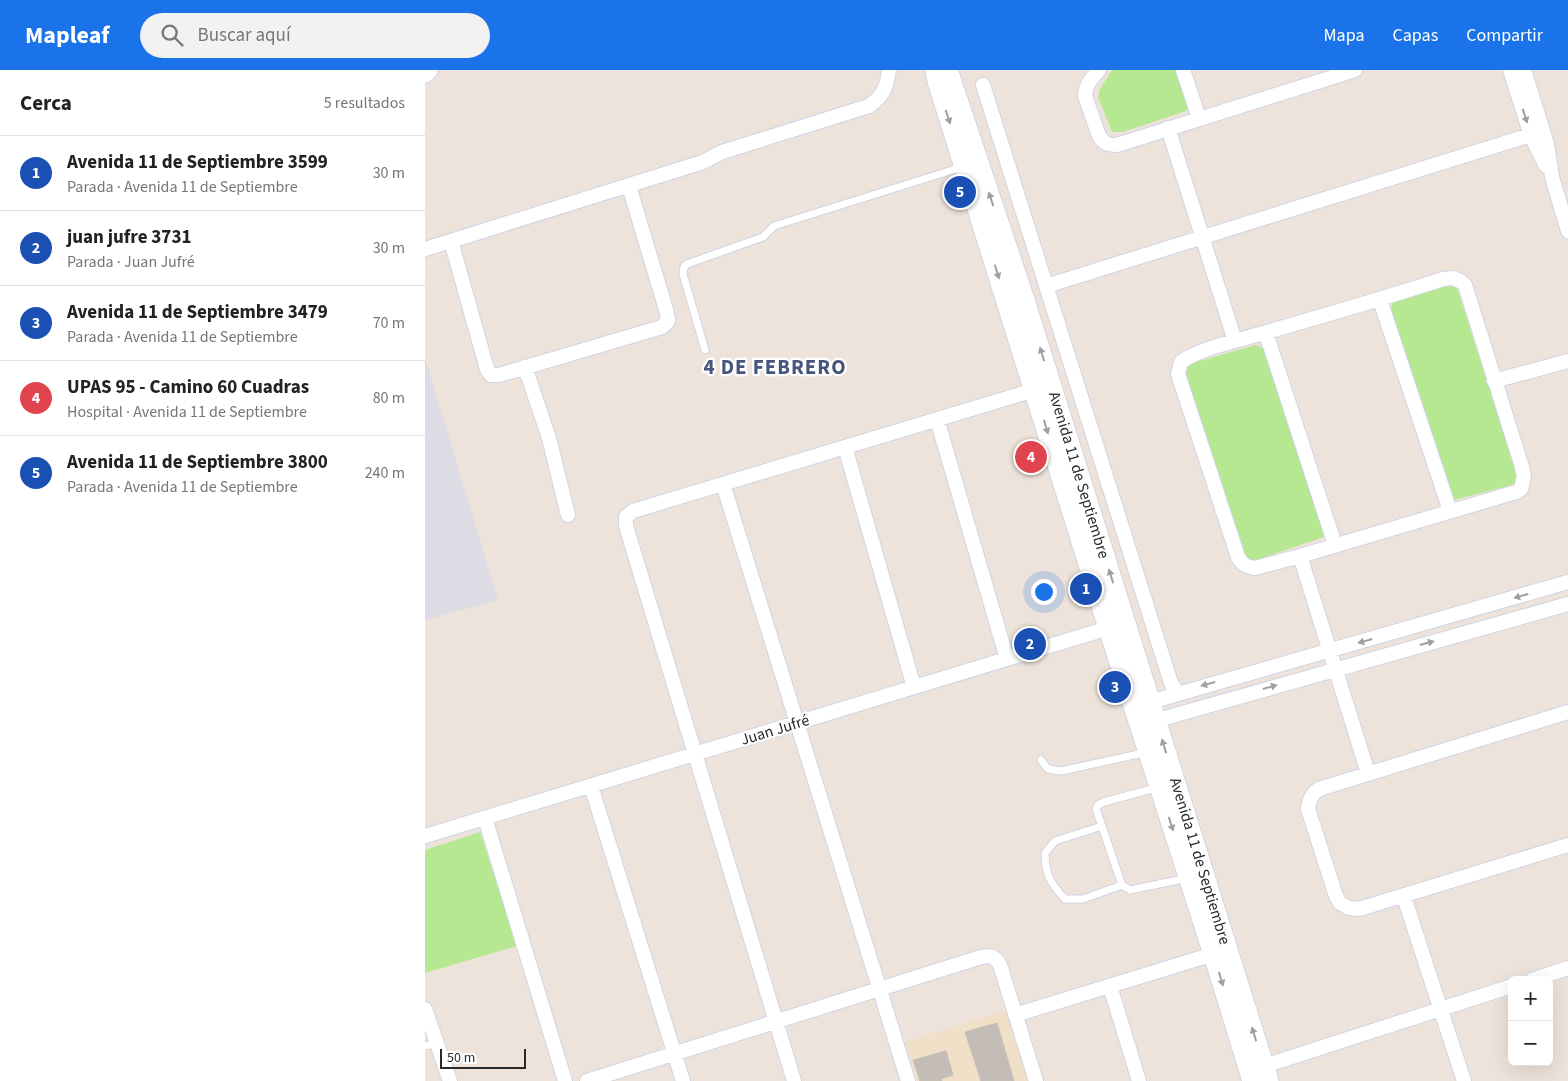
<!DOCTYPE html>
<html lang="es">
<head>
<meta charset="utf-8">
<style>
	:root { --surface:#fff; --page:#f2f2f2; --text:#222; --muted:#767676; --line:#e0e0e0; --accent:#1a73e8 }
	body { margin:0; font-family:"Source Sans 3",sans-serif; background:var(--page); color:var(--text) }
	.controls { position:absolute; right:15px; bottom:15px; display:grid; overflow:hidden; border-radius:8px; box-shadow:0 5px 20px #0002 }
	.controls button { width:45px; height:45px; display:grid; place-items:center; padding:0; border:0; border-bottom:1px solid var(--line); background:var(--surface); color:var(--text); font:25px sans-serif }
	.scale { position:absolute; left:15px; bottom:12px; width:86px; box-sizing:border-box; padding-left:5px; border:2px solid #292929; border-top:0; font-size:14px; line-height:18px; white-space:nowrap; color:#292929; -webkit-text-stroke:4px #fff; paint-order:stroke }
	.you { position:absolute; left:618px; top:521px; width:18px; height:18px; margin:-12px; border:4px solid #fff; border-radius:50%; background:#1a73e8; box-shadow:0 0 0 8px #1a73e833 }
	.badge { display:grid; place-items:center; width:32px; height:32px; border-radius:50%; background:var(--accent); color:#fff; font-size:16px; font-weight:700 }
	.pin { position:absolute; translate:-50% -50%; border:2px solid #fff; box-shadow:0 1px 5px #0006 }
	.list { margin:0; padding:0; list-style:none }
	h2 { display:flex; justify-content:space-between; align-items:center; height:65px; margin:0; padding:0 20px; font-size:21px }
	h2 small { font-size:16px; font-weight:400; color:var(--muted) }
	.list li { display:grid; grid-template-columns:32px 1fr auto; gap:15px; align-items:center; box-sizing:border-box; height:75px; padding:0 20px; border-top:1px solid var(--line) }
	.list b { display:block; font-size:19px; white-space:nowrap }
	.list p { margin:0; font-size:16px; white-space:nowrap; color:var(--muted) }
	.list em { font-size:16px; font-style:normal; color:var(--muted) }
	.icon { flex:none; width:28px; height:28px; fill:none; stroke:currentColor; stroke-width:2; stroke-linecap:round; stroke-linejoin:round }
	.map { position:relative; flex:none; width:1143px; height:1011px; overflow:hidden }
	header { display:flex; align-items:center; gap:30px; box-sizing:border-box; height:70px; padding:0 25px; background:var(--accent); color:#fff }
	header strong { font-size:24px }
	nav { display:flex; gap:28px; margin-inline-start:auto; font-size:18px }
	.search { width:350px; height:45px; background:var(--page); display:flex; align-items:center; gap:12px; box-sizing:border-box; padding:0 18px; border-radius:28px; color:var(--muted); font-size:19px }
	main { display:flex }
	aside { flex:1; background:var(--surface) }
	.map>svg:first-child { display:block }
	.industrial { fill:#dddbe4 }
	.education { fill:#f0e0c8 }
	.green { fill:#b6e892 }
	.building { fill:#c4bdb7; stroke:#c8bfb3 }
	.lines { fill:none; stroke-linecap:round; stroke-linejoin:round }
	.lane-casing { stroke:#cfd5e4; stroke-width:9 }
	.street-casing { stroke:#cfd5e4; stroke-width:16 }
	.secondary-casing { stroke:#cfd5e4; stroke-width:21 }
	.lane { stroke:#fff; stroke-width:7 }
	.street { stroke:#fff; stroke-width:14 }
	.secondary { stroke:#fff; stroke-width:19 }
	.oneway { fill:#9f9f9f }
	.labels { text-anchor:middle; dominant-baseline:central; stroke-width:4.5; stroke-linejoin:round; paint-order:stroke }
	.street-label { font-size:16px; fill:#292929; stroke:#fff }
	.district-label { font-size:21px; font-weight:bold; letter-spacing:1px; fill:#46557d; stroke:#fff }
</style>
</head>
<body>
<header>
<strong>Mapleaf</strong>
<div class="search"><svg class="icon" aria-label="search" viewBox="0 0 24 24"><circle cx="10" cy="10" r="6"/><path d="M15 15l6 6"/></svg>Buscar aquí</div>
<nav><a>Mapa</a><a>Capas</a><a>Compartir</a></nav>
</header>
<main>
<aside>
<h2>Cerca<small>5 resultados</small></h2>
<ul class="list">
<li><span class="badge" style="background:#1a4fb4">1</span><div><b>Avenida 11 de Septiembre 3599</b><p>Parada · Avenida 11 de Septiembre</p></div><em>30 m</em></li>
<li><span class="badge" style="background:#1a4fb4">2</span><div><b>juan jufre 3731</b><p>Parada · Juan Jufré</p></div><em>30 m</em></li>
<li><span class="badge" style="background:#1a4fb4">3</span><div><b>Avenida 11 de Septiembre 3479</b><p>Parada · Avenida 11 de Septiembre</p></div><em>70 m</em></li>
<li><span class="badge" style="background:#e0444e">4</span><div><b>UPAS 95 - Camino 60 Cuadras</b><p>Hospital · Avenida 11 de Septiembre</p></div><em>80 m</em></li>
<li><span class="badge" style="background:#1a4fb4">5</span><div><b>Avenida 11 de Septiembre 3800</b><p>Parada · Avenida 11 de Septiembre</p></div><em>240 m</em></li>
</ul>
</aside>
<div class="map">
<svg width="1143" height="1011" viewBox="0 0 1143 1011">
	<rect width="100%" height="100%" fill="#ede3da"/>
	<!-- industrial -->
	<path class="industrial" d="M 0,288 L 73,530 L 0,550 Z"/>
	<!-- education -->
	<path class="education" d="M 582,940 L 604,1011 L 493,1011 L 480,972 Z"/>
	<!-- green -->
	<path class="green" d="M 687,0 L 750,0 L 764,40 L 698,62 L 687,62 L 673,27 L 675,19 Z
		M 1022,214 L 1032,218 L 1092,405 L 1090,414 L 1029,430 L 966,240 L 968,229 Z
		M 831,275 L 838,278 L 902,466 L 828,491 L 822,490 L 818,485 L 760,304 L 761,298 L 764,294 Z
		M 55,762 L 92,876 L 0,903 L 0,780 Z"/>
	<!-- building -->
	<path class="building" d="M 572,953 L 589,1011 L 556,1011 L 540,962 Z
		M 521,981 L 528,1005 L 516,1009 L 517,1011 L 495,1011 L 488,990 Z"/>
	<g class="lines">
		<!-- lane casing -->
		<g class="lane-casing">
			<path id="lane" d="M 280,280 L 258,204 L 259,197 L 262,194 L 338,167 L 349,156 L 537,97
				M 616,690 L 623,699 L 636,701 L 723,682
				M 734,717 L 679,732 L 673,735 L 671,739 L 697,815 L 705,820 L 763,808
				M 677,756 L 630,771 L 620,783 C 620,805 626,814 640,829 L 658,829 L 697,815
				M 0,976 L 12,973"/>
		</g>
		<!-- street casing -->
		<g class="street-casing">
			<path id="street" d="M 674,0 C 667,8 660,15 660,26 L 674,66 C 679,74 683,75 692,75 L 930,0
				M 758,0 L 774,48
				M 1085,0 L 1106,66 L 1121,96
				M 1099,0 L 1122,74 L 1127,107 L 1143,161
				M 558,15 L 746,613 L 753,623
				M 743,58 L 810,271
				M 26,171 L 62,299 L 66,305 L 74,305 L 237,257 L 243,251 L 242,243 L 204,116
				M 0,179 L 278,92 L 297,82 L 444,36 C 458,26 462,17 464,0
				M 1028,208 L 1035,211 L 1040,215 L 1097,397 L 1099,406 L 1096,419 L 1091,422 L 875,486 L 830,498 C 821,497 817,494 813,487 L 753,304 L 756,292 C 774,278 819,269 842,262 C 901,245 960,228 1018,209 Z
				M 621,216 L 1118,61
				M 955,230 L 1025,441
				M 841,263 L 910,475
				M 100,297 L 124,368 L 143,445
				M 1069,311 L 1143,291
				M 512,349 L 582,589
				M 420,377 L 489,617
				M 298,414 L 483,1011
				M 875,486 L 943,703
				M 718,634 L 1143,512
				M 1143,642 L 894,719 C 887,724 884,729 883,739 L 911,826 L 915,833 L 924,838 L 934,839 L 1143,775
				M 722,653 L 1143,534
				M 166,716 L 258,1011
				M 60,748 L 140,1011
				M 0,766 L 690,556
				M 979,827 L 1039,1011
				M 1107,910 L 1143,898
				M 685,916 L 714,1011
				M 0,939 L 25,1011
				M 590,945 L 795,882
				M 839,996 L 1087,916
				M 162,1011 L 556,887 C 566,885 570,886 575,895 L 611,1011
				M 369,1011 L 201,456 L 201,447 L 208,441 L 616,318"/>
		</g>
		<!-- secondary casing -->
		<g class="secondary-casing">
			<path id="secondary" d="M 510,0 L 512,11 L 683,558 L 788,884 L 827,1011
				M 523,0 L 599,227 L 844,1011
				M 0,3 L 3,0"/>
		</g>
		<!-- lane -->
		<use href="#lane" class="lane"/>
		<!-- street -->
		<use href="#street" class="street"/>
		<!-- secondary -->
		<use href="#secondary" class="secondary"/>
	</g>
	<!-- one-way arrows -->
	<defs><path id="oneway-solid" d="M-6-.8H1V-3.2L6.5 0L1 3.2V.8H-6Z" transform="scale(1.25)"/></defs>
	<g class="oneway">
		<use href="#oneway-solid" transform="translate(1100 46) rotate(72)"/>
		<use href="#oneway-solid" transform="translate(523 47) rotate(72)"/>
		<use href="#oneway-solid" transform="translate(566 129) rotate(-108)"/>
		<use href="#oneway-solid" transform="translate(572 202) rotate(73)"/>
		<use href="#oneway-solid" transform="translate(617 284) rotate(-107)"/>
		<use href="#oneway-solid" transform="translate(621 357) rotate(73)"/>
		<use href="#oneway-solid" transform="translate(686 506) rotate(-107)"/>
		<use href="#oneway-solid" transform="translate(1096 526) rotate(164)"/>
		<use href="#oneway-solid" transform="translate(940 571) rotate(164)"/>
		<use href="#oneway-solid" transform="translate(1002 573) rotate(-15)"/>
		<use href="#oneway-solid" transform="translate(783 614) rotate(165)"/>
		<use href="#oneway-solid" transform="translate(845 617) rotate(-16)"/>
		<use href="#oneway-solid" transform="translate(739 676) rotate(-107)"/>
		<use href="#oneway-solid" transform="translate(746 754) rotate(72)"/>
		<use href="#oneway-solid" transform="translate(796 909) rotate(73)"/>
		<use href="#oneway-solid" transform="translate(829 964) rotate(-107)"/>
	</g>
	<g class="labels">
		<!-- street labels -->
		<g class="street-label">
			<text transform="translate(654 405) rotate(73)">Avenida 11 de Septiembre</text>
			<text transform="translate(350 660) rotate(-17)">Juan Jufré</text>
			<text transform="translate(775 791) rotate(73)">Avenida 11 de Septiembre</text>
		</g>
		<!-- district labels -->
		<g class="district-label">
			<text x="350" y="297">4 DE FEBRERO</text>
		</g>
	</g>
</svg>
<div class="controls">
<button>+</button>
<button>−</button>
</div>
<div class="scale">50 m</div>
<div class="you"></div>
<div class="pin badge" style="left:661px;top:519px;background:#1a4fb4">1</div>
<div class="pin badge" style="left:605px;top:574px;background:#1a4fb4">2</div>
<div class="pin badge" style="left:690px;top:617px;background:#1a4fb4">3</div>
<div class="pin badge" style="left:606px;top:387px;background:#e0444e">4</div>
<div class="pin badge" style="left:535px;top:122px;background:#1a4fb4">5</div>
</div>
</main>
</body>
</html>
